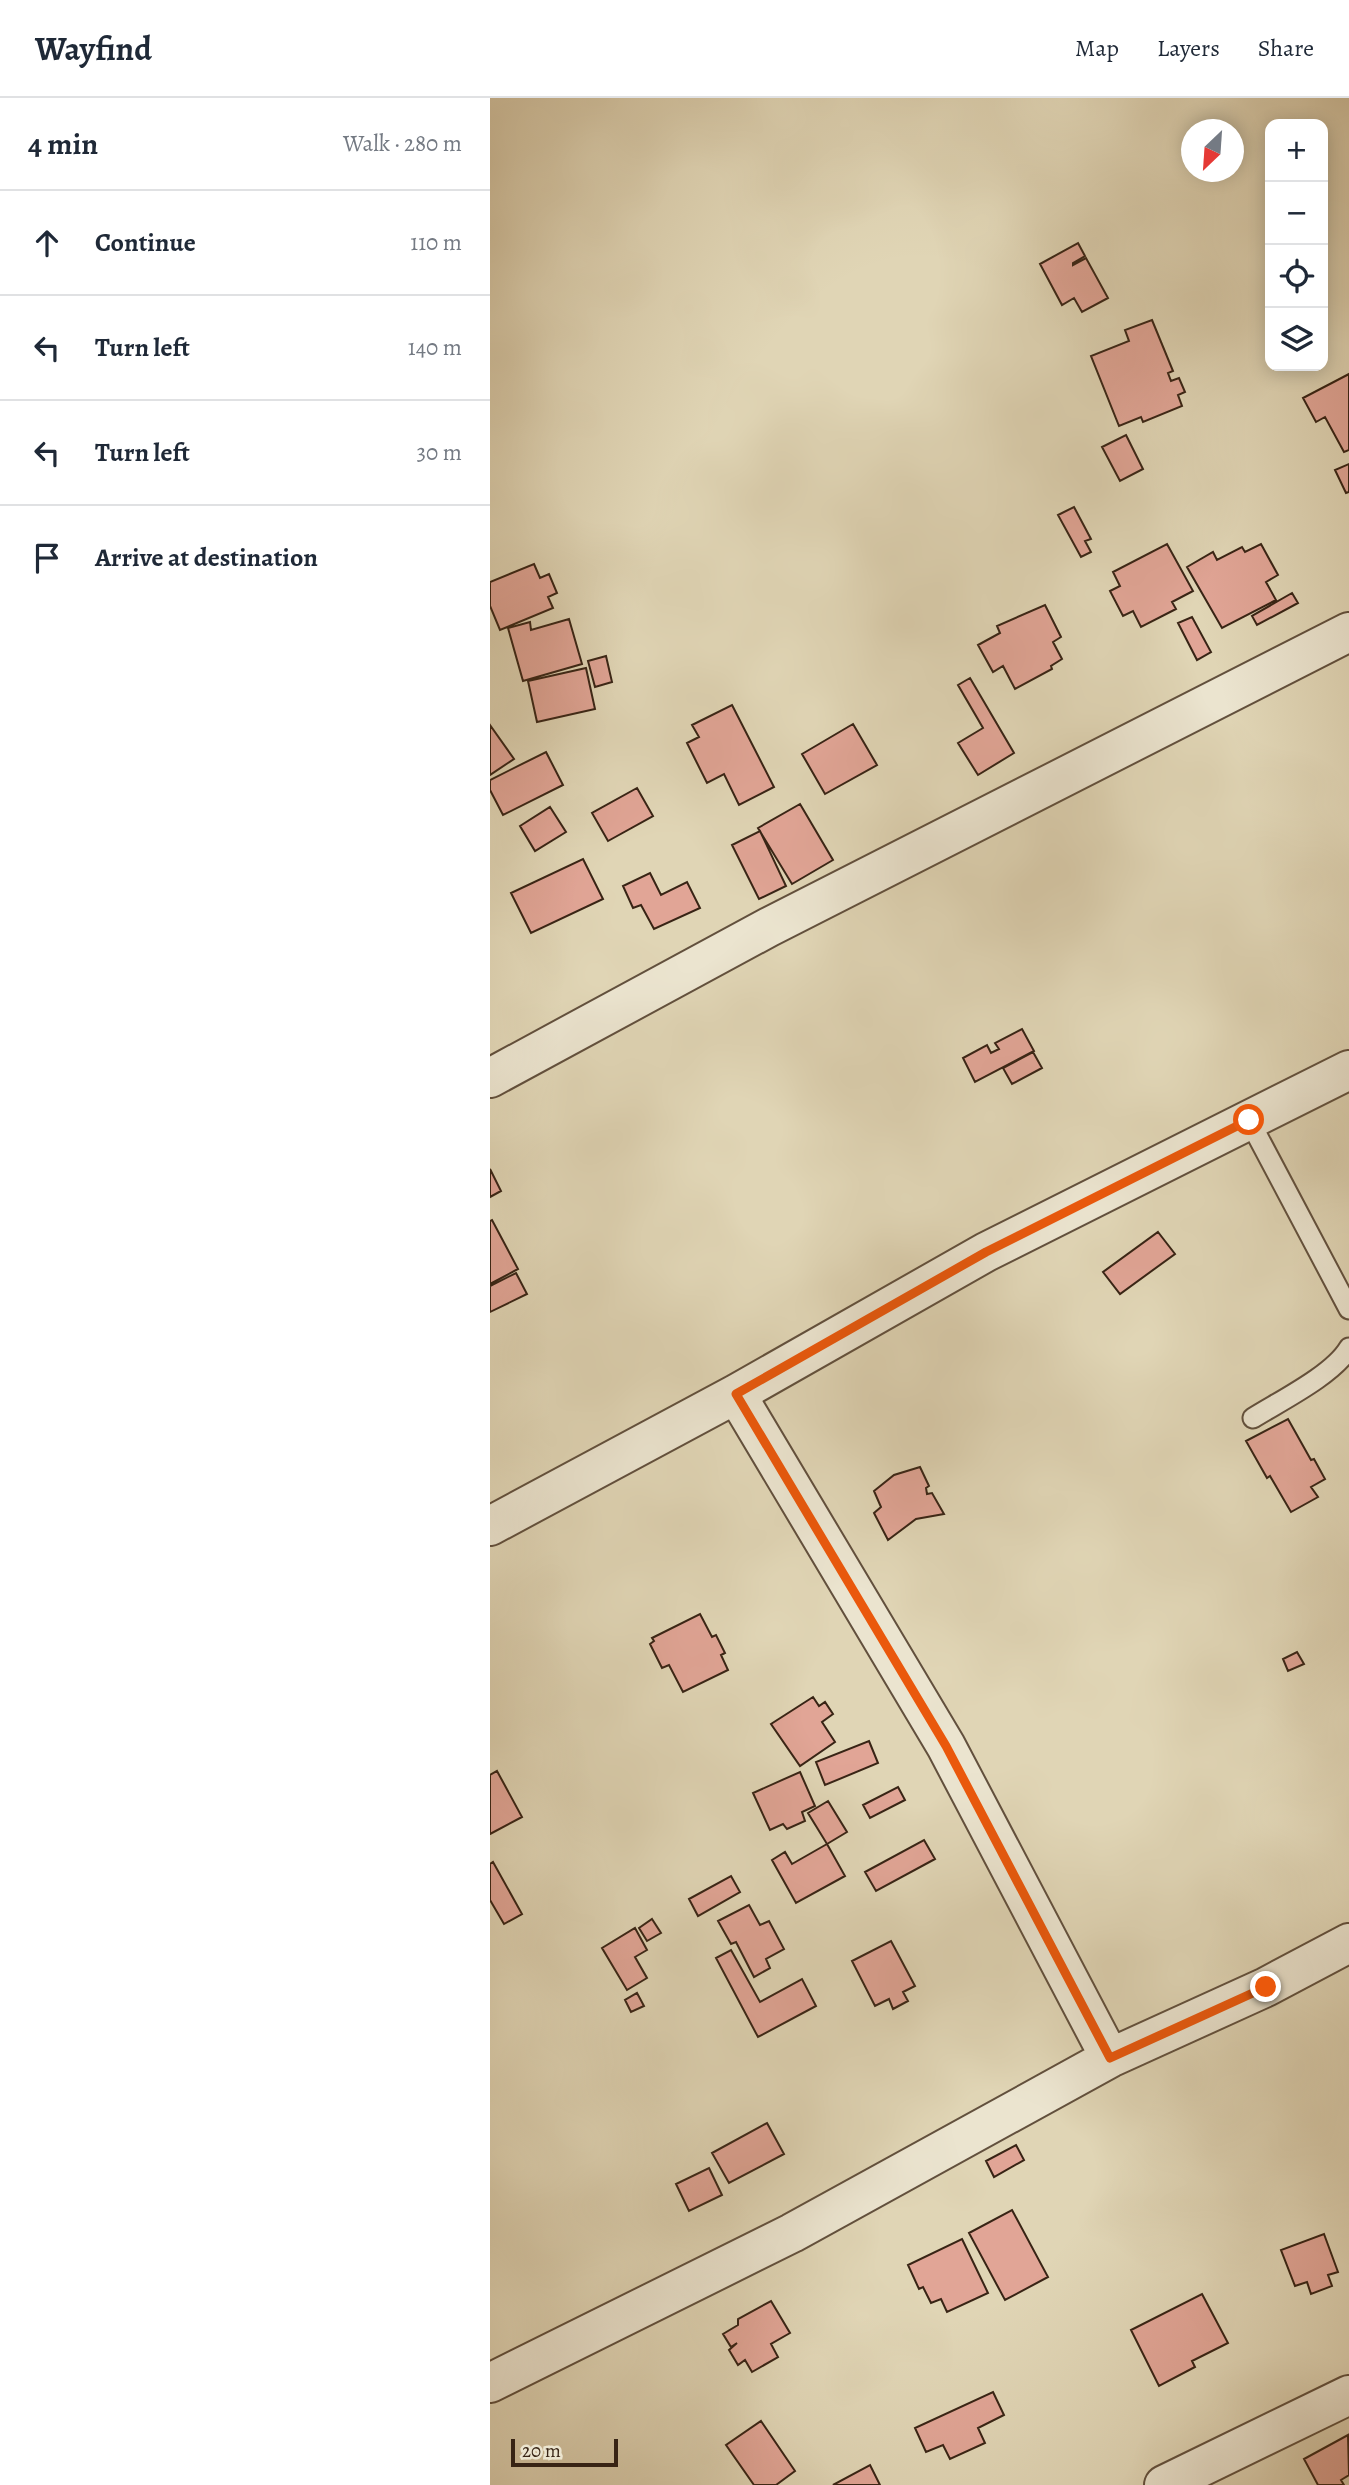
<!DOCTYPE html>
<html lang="en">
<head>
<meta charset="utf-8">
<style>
	:root { --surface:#fff; --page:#f6f6f7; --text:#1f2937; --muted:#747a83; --line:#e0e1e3 }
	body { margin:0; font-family:Alegreya,serif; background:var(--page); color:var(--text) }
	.controls { position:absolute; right:21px; top:21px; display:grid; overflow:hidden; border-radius:14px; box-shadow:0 4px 18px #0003 }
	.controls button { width:63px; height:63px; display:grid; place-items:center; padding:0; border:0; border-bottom:2px solid var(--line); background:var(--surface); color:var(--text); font:35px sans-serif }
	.compass { position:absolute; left:691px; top:21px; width:63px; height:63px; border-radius:50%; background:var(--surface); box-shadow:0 4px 18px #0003; rotate:205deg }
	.scale { position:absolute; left:21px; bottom:18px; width:107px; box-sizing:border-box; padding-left:7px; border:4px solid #382415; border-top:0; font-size:19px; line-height:24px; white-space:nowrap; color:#382415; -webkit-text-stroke:5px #ebe4cf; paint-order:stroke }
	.stop { position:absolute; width:21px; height:21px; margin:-16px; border:5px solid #ea580c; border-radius:50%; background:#fff }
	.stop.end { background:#ea580c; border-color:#fff; box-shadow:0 2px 7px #0008 }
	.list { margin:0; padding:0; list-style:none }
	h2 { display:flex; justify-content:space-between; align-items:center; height:91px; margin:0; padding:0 28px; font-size:30px }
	h2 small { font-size:23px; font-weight:400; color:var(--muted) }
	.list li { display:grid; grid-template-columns:46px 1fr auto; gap:21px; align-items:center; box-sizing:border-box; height:105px; padding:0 28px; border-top:2px solid var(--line) }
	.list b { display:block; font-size:26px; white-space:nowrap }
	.list em { font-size:23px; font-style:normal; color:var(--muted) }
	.icon { flex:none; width:38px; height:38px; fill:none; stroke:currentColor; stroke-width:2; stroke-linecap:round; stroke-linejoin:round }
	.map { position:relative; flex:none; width:859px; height:2387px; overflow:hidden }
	header { display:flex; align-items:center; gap:42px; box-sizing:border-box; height:98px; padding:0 35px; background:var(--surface); border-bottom:2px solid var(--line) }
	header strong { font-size:33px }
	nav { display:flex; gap:38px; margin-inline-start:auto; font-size:24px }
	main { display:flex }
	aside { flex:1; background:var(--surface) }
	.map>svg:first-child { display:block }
	.building { fill:#e1a596; stroke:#382415; stroke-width:2 }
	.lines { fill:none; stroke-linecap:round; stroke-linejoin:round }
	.service-casing { stroke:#62503d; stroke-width:23 }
	.minor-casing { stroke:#62503d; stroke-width:42 }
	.service { stroke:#ebe4cf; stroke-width:19 }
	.minor { stroke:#ebe4cf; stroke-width:38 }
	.route { stroke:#ea580c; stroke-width:9 }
</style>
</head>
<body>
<header>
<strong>Wayfind</strong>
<nav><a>Map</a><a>Layers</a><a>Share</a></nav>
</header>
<main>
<aside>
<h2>4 min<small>Walk · 280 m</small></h2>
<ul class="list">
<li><svg class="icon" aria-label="ahead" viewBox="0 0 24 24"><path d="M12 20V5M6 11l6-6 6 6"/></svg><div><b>Continue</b></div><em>110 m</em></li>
<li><svg class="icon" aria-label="left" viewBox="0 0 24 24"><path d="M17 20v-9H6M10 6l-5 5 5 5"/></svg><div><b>Turn left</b></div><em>140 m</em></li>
<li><svg class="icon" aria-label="left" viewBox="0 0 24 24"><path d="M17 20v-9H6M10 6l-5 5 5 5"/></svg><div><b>Turn left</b></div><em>30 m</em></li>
<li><svg class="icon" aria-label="arrive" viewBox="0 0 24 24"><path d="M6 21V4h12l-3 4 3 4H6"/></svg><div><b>Arrive at destination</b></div></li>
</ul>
</aside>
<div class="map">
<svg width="859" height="2387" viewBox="0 0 859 2387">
	<rect width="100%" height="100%" fill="#e0d5b5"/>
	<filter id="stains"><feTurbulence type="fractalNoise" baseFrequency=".00286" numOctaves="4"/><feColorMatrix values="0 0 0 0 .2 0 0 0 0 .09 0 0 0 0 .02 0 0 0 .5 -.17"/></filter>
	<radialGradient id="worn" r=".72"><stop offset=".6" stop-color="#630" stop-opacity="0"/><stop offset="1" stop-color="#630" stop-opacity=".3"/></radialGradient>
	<!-- building -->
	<path class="building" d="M 588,145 L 595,158 L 583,165 L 583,167 L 596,160 L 618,200 L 592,214 L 584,200 L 572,207 L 550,166 Z
		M 662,222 L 683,273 L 678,275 L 681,283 L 689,280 L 695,294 L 688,297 L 692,308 L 653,324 L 651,319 L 629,328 L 601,258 L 639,243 L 635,232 Z
		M 859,276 L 859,352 L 854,354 L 835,319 L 826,324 L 813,300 Z
		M 636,337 L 653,371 L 630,383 L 612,349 Z
		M 859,366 L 859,394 L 856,395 L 845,372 Z
		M 584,409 L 601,441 L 595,443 L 601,454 L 591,459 L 568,417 Z
		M 677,446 L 703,493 L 682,504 L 686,511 L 651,529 L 643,513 L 633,518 L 620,493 L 630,488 L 623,474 Z
		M 771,446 L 788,477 L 776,484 L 786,502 L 732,530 L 697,469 L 723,454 L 727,462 L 752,449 L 755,454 Z
		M 44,466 L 50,480 L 59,476 L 67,495 L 58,499 L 63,510 L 10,532 L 0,508 L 0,484 Z
		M 802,495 L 808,505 L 767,527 L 762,518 Z
		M 555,507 L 571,539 L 563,544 L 572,561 L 561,568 L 562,571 L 525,591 L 513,568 L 503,574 L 488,547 L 510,535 L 507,528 Z
		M 702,519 L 721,554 L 707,562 L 688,525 Z
		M 79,521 L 92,566 L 33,583 L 18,530 L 40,524 L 41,532 Z
		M 116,558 L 122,584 L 105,589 L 98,563 Z
		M 96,570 L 105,611 L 47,624 L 38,583 Z
		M 480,580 L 524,655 L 488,677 L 468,645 L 493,630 L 468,587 Z
		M 242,607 L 284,689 L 249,707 L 234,676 L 217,685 L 197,645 L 209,639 L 202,627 Z
		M 363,626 L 387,667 L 335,696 L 312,656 Z
		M 0,627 L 24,661 L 0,677 Z
		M 56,654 L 73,687 L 13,717 L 0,692 L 0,682 Z
		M 147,690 L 163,718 L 118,743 L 102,715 Z
		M 310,706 L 343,762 L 302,786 L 268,730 Z
		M 60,709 L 76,734 L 45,753 L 30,728 Z
		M 270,733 L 296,788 L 269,801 L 242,747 Z
		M 93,761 L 113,801 L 41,835 L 21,795 Z
		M 160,775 L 171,797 L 197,784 L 210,810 L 164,831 L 151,807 L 143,810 L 133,788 Z
		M 532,931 L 544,953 L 485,984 L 473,960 L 497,947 L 501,955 L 509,951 L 505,945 Z
		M 543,954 L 552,970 L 522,986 L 513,970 Z
		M 0,1071 L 11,1093 L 0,1099 Z
		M 2,1122 L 28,1171 L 0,1186 L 0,1123 Z
		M 668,1134 L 685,1156 L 630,1196 L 613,1174 Z
		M 26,1175 L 37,1196 L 0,1214 L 0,1188 Z
		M 798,1321 L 821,1362 L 824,1361 L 835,1381 L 821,1389 L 828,1399 L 801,1414 L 780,1378 L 777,1380 L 756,1343 Z
		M 430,1369 L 439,1388 L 436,1390 L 437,1396 L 442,1395 L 454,1416 L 426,1421 L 398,1442 L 384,1415 L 391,1409 L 384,1393 L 404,1377 Z
		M 210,1516 L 222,1539 L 226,1537 L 235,1555 L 231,1557 L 238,1572 L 193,1594 L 179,1567 L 172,1570 L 160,1546 L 164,1543 L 162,1540 Z
		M 807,1554 L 814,1566 L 798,1573 L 793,1561 Z
		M 323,1599 L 329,1608 L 335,1604 L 343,1616 L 332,1624 L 345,1644 L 310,1668 L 281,1626 Z
		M 379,1643 L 388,1665 L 335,1687 L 326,1664 Z
		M 7,1673 L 32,1719 L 0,1736 L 0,1677 Z
		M 310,1674 L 325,1708 L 312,1714 L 315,1723 L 297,1731 L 293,1726 L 280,1732 L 263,1695 Z
		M 408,1689 L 415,1702 L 380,1720 L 373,1707 Z
		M 338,1703 L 357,1734 L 337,1746 L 318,1715 Z
		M 434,1742 L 445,1761 L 386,1793 L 375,1774 Z
		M 337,1746 L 355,1778 L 306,1805 L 282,1762 L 295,1754 L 302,1766 Z
		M 3,1764 L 32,1816 L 14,1826 L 0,1802 L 0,1766 Z
		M 241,1778 L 250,1794 L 208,1818 L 199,1801 Z
		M 259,1807 L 270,1827 L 279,1823 L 294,1851 L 276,1861 L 280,1870 L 264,1879 L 246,1844 L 241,1846 L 228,1823 Z
		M 162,1821 L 171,1835 L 157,1843 L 149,1830 Z
		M 145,1830 L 157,1852 L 145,1859 L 157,1880 L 137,1892 L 112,1850 Z
		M 401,1843 L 425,1888 L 413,1894 L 418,1903 L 403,1911 L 399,1901 L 385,1908 L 362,1863 Z
		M 241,1852 L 270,1904 L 312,1881 L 326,1908 L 268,1939 L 226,1860 Z
		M 147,1895 L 154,1908 L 141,1914 L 135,1902 Z
		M 277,2025 L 294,2056 L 239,2085 L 222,2055 Z
		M 526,2047 L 534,2062 L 504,2079 L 496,2063 Z
		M 219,2070 L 232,2097 L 199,2113 L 186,2086 Z
		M 522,2112 L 558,2179 L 515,2202 L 479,2135 Z
		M 834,2136 L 848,2174 L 838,2177 L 842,2188 L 821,2196 L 817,2184 L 805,2188 L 791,2152 Z
		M 472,2141 L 498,2195 L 457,2214 L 451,2201 L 441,2205 L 433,2189 L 429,2191 L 418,2167 Z
		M 712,2196 L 738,2245 L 702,2263 L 705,2269 L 669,2288 L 641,2232 Z
		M 281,2203 L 300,2235 L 281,2246 L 288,2259 L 262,2274 L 255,2262 L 248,2267 L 239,2252 L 247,2245 L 241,2249 L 233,2236 L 248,2227 L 248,2221 Z
		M 503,2294 L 514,2317 L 488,2330 L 495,2345 L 460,2361 L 453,2347 L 436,2354 L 425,2330 Z
		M 271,2323 L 305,2373 L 286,2387 L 264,2387 L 236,2347 Z
		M 858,2337 L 859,2377 L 851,2382 L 854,2387 L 828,2387 L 814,2361 Z
		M 380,2367 L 390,2387 L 343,2387 Z"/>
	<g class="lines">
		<!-- service casing -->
		<g class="service-casing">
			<path id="service" d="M 759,1022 L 859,1211
				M 763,1320 C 790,1303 843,1277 859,1250"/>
		</g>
		<!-- minor casing -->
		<g class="minor-casing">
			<path id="minor" d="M 0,980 L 279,829 L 859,534
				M 246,1296 L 456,1648 L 620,1960
				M 0,1428 L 246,1296 L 496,1154 L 859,972
				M 0,2285 L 302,2135 L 620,1960 L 776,1889 L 859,1845
				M 674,2387 L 859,2297"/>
		</g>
		<!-- service -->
		<use href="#service" class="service"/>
		<!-- minor -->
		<use href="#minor" class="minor"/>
	</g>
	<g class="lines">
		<!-- route -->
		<path class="route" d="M 759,1022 L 496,1154 L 246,1296 L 456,1648 L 620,1960 L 776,1889"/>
	</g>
	<rect width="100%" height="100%" filter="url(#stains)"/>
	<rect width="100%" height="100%" fill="url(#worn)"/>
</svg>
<div class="controls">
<button>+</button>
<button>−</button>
<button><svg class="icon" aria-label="locate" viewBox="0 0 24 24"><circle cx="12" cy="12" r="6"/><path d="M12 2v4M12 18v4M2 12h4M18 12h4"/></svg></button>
<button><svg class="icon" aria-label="layers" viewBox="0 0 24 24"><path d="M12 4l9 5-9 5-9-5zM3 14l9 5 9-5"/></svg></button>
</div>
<svg class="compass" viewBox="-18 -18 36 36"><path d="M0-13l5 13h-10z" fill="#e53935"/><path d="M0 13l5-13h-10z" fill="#747a83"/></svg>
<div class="scale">20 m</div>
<div class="stop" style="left:759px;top:1022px"></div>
<div class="stop end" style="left:776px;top:1889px"></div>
</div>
</main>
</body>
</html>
